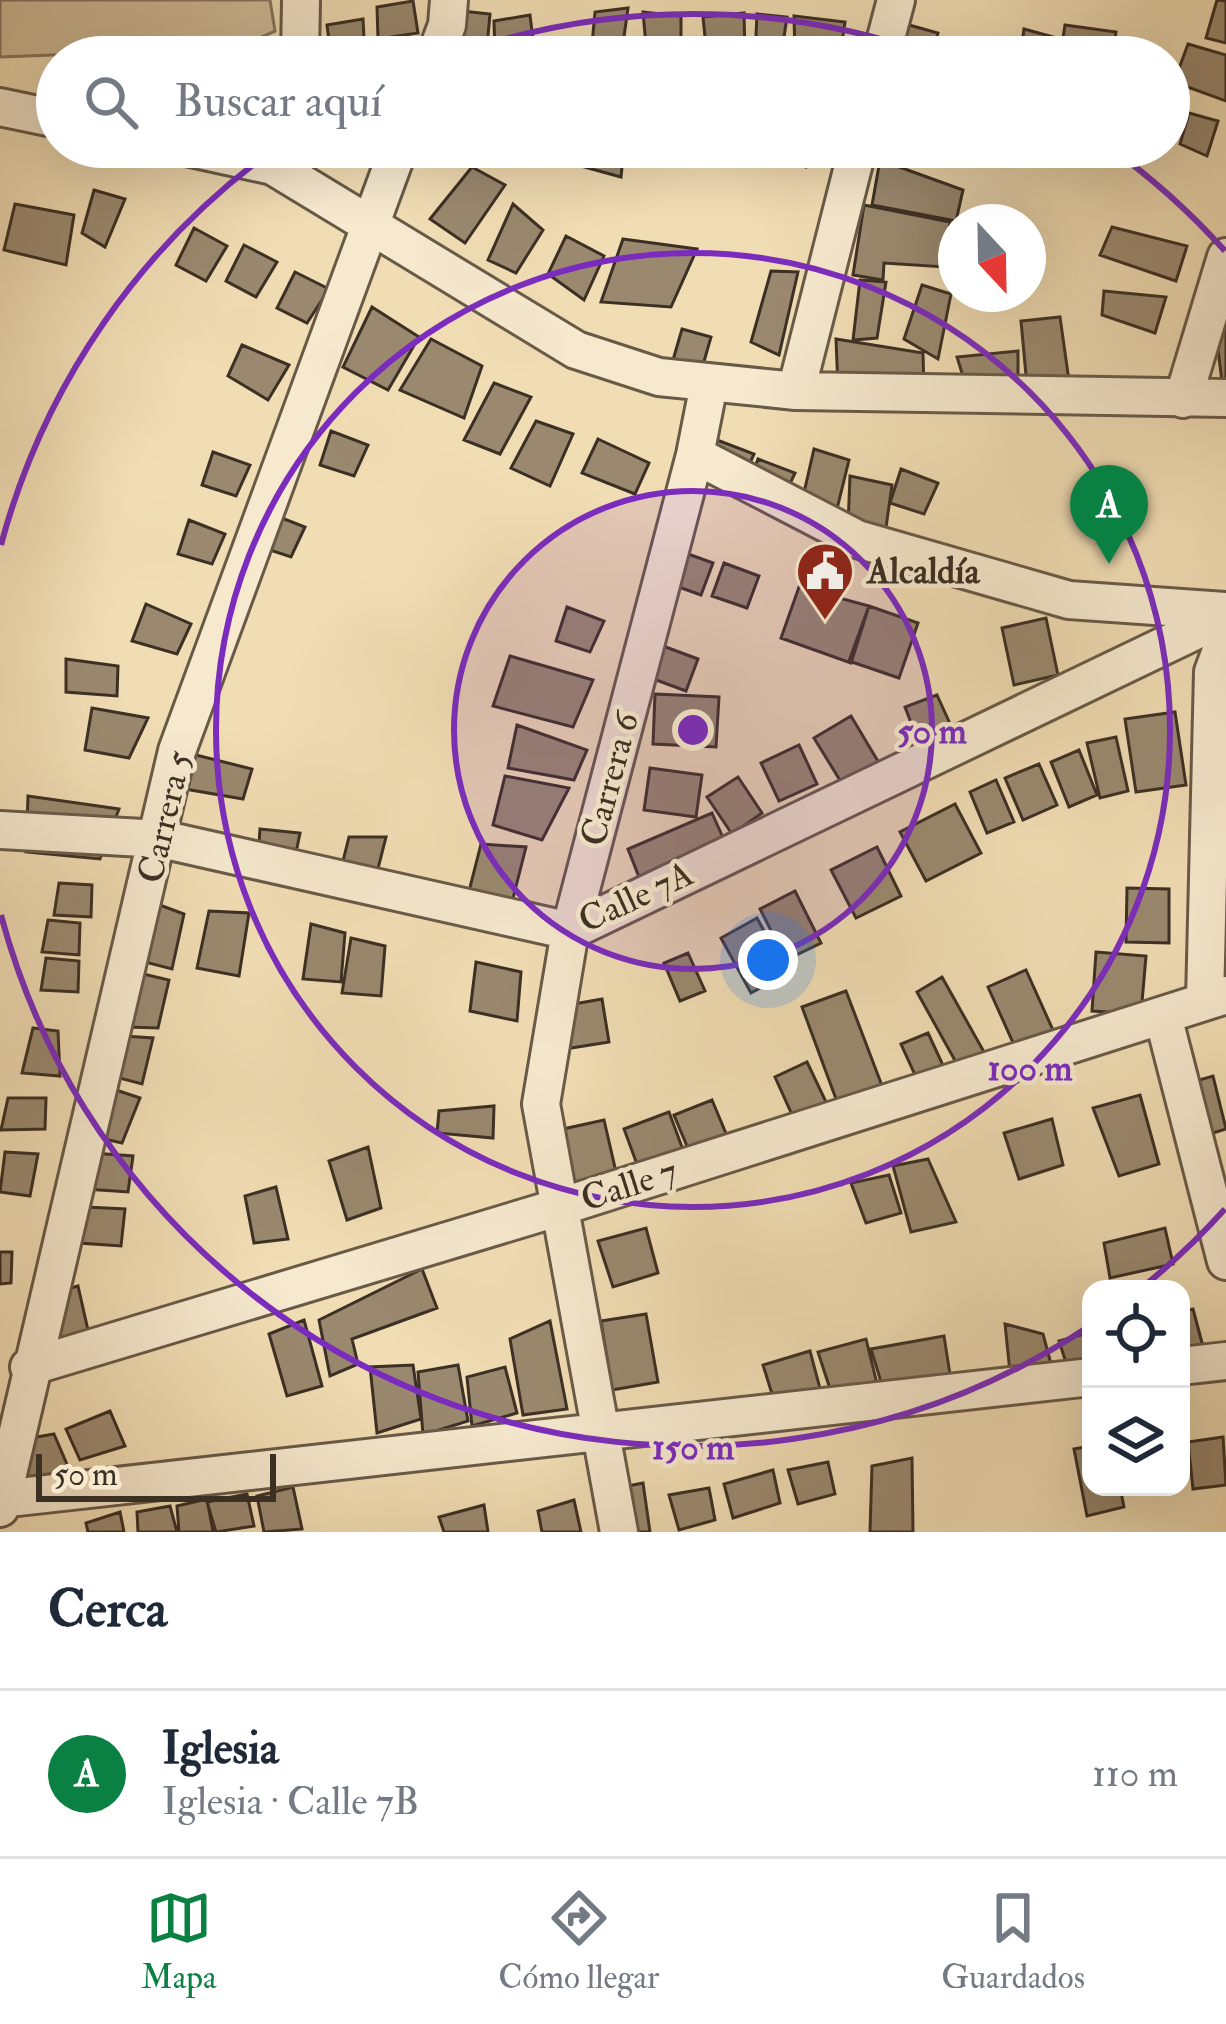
<!DOCTYPE html>
<html lang="es">
<head>
<meta charset="utf-8">
<style>
	:root { --surface:#fff; --page:#f6f6f7; --text:#1f2937; --muted:#747a83; --line:#e0e1e3; --accent:#0b8043 }
	body { margin:0; font-family:"IM FELL Double Pica",serif; background:var(--page); color:var(--text) }
	.controls { position:absolute; right:36px; bottom:36px; display:grid; overflow:hidden; border-radius:24px; box-shadow:0 12px 48px #0002 }
	.controls button { width:108px; height:108px; display:grid; place-items:center; padding:0; border:0; border-bottom:3px solid var(--line); background:var(--surface); color:var(--text); font:60px sans-serif }
	.compass { position:absolute; left:938px; top:204px; width:108px; height:108px; border-radius:50%; background:var(--surface); box-shadow:0 12px 48px #0002; rotate:158deg }
	.scale { position:absolute; left:36px; bottom:30px; width:240px; box-sizing:border-box; padding-left:12px; border:6px solid #3c2f24; border-top:0; font-size:33px; line-height:42px; white-space:nowrap; color:#3c2f24; -webkit-text-stroke:9px #f6e9ce; paint-order:stroke }
	.you { position:absolute; left:768px; top:960px; width:42px; height:42px; margin:-30px; border:9px solid #fff; border-radius:50%; background:#1a73e8; box-shadow:0 0 0 18px #1a73e833 }
	.badge { display:grid; place-items:center; width:78px; height:78px; border-radius:50%; background:var(--accent); color:#fff; font-size:39px; font-weight:700 }
	.pin { position:absolute; translate:-50% -99px; filter:drop-shadow(0 3px 6px #0008) }
	.pin::after { content:''; position:absolute; top:63px; width:42px; height:36px; background:inherit; clip-path:polygon(0 0,100% 0,50% 100%) }
	.list { margin:0; padding:0; list-style:none }
	h2 { display:flex; justify-content:space-between; align-items:center; height:156px; margin:0; padding:0 48px; font-size:51px }
	h2 small { font-size:39px; font-weight:400; color:var(--muted) }
	.list li { display:grid; grid-template-columns:78px 1fr auto; gap:36px; align-items:center; box-sizing:border-box; height:168px; padding:0 48px; border-top:3px solid var(--line) }
	.list b { display:block; font-size:45px; white-space:nowrap }
	.list p { margin:0; font-size:39px; white-space:nowrap; color:var(--muted) }
	.list em { font-size:39px; font-style:normal; color:var(--muted) }
	.icon { flex:none; width:66px; height:66px; fill:none; stroke:currentColor; stroke-width:2; stroke-linecap:round; stroke-linejoin:round }
	.map { position:relative; flex:none; width:1226px; height:1532px; overflow:hidden }
	.search { position:absolute; background:var(--surface); box-shadow:0 12px 48px #0002; left:36px; right:36px; top:36px; height:132px; display:flex; align-items:center; gap:30px; box-sizing:border-box; padding:0 42px; border-radius:66px; color:var(--muted); font-size:45px }
	.sheet { height:324px; background:var(--surface) }
	nav { display:flex; justify-content:space-around; align-items:center; box-sizing:border-box; height:168px; border-top:3px solid var(--line); background:var(--surface); font-size:33px; color:var(--muted) }
	nav a { display:grid; justify-items:center; gap:6px }
	nav .on { color:var(--accent) }
	.map>svg:first-child { display:block }
	.green { fill:#d2bf9c; stroke:#877760; stroke-width:3 }
	.building { fill:#9a896f; stroke:#3c2f24; stroke-width:3 }
	.lines { fill:none; stroke-linecap:round; stroke-linejoin:round }
	.minor-casing { stroke:#695a48; stroke-width:42 }
	.minor { stroke:#f6e9ce; stroke-width:36 }
	.ring { fill:none; stroke:#7b2cbf; stroke-width:6 }
	.labels { text-anchor:middle; dominant-baseline:central; stroke-width:9; stroke-linejoin:round; paint-order:stroke }
	.poi-label { font-size:36px; font-weight:bold; fill:#3c2f24; stroke:#f6e9ce; text-anchor:start }
	.street-label { font-size:36px; fill:#3c2f24; stroke:#f6e9ce }
	.centre { fill:#7b2cbf; stroke:#f6e9ce; stroke-width:6 }
	.ring-label { font-size:36px; text-anchor:middle; font-weight:bold; fill:#7b2cbf; stroke:#f6e9ce; stroke-width:9; stroke-linejoin:round; paint-order:stroke }
</style>
</head>
<body>
<div class="map">
<svg width="1226" height="1532" viewBox="0 0 1226 1532">
	<rect width="100%" height="100%" fill="#f1ddb4"/>
	<filter id="stains"><feTurbulence type="fractalNoise" baseFrequency=".00167" numOctaves="4"/><feColorMatrix values="0 0 0 0 .2 0 0 0 0 .09 0 0 0 0 .02 0 0 0 .5 -.17"/></filter>
	<radialGradient id="worn" r=".72"><stop offset=".6" stop-color="#630" stop-opacity="0"/><stop offset="1" stop-color="#630" stop-opacity=".3"/></radialGradient>
	<!-- green -->
	<path class="green" d="M 0,0 L 270,0 L 275,31 L 237,48 L 0,57 Z"/>
	<!-- building -->
	<path class="building" d="M 1217,0 L 1226,1 L 1226,43 L 1206,38 Z
		M 413,1 L 418,33 L 378,39 L 377,7 Z
		M 628,8 L 622,51 L 592,44 L 595,12 Z
		M 453,10 L 490,14 L 486,57 L 443,57 Z
		M 643,12 L 681,16 L 681,57 L 647,57 Z
		M 744,13 L 745,55 L 707,57 L 703,17 Z
		M 757,14 L 787,17 L 781,57 L 755,57 Z
		M 530,15 L 534,48 L 495,54 L 494,21 Z
		M 794,16 L 845,22 L 840,57 L 795,57 Z
		M 363,19 L 365,57 L 331,57 L 327,25 Z
		M 902,23 L 938,33 L 932,57 L 893,57 Z
		M 1065,25 L 1116,32 L 1112,57 L 1060,57 Z
		M 1024,29 L 1053,37 L 1052,57 L 1020,57 Z
		M 555,39 L 614,57 L 553,57 Z
		M 1188,44 L 1226,55 L 1226,101 L 1174,82 Z
		M 1189,113 L 1218,121 L 1207,156 L 1180,144 Z
		M 545,147 L 624,147 L 621,177 L 544,156 Z
		M 763,147 L 812,147 L 806,167 L 764,158 Z
		M 875,147 L 936,147 L 930,164 Z
		M 880,160 L 963,190 L 956,221 L 872,205 Z
		M 472,167 L 505,185 L 465,243 L 430,219 Z
		M 94,190 L 125,199 L 105,247 L 82,233 Z
		M 15,204 L 74,215 L 66,265 L 4,250 Z
		M 513,204 L 543,230 L 516,273 L 488,260 Z
		M 864,205 L 950,222 L 945,267 L 884,263 L 883,280 L 853,275 Z
		M 1112,227 L 1187,246 L 1176,281 L 1100,255 Z
		M 194,228 L 227,246 L 206,281 L 176,265 Z
		M 566,236 L 604,256 L 584,300 L 548,274 Z
		M 623,239 L 697,249 L 671,307 L 601,302 Z
		M 244,245 L 277,262 L 256,297 L 226,281 Z
		M 771,271 L 798,272 L 779,355 L 751,342 Z
		M 295,272 L 329,289 L 307,323 L 277,308 Z
		M 860,280 L 886,282 L 877,338 L 853,340 Z
		M 922,285 L 951,294 L 938,359 L 904,339 Z
		M 1104,291 L 1166,297 L 1155,333 L 1102,315 Z
		M 372,307 L 419,337 L 388,390 L 343,367 Z
		M 1060,317 L 1070,388 L 1027,386 L 1021,321 Z
		M 1226,324 L 1226,382 L 1222,382 L 1215,325 Z
		M 682,329 L 711,337 L 701,372 L 673,360 Z
		M 431,339 L 482,366 L 464,418 L 400,390 Z
		M 836,339 L 923,353 L 924,390 L 838,388 Z
		M 242,345 L 289,365 L 268,400 L 228,376 Z
		M 1018,351 L 1018,386 L 967,389 L 957,357 Z
		M 494,383 L 531,397 L 500,454 L 464,440 Z
		M 536,421 L 573,434 L 550,486 L 511,468 Z
		M 331,431 L 368,445 L 354,476 L 320,465 Z
		M 598,439 L 649,463 L 635,494 L 582,473 Z
		M 717,440 L 754,454 L 740,485 L 706,474 Z
		M 814,449 L 849,460 L 834,521 L 800,510 Z
		M 213,452 L 250,465 L 236,496 L 202,485 Z
		M 758,459 L 795,473 L 781,503 L 747,492 Z
		M 901,469 L 938,483 L 924,514 L 890,503 Z
		M 850,476 L 892,485 L 881,563 L 847,551 Z
		M 269,513 L 305,527 L 291,557 L 258,546 Z
		M 189,520 L 225,534 L 212,564 L 178,554 Z
		M 677,550 L 713,563 L 701,595 L 665,582 Z
		M 724,563 L 759,576 L 747,608 L 712,596 Z
		M 799,587 L 869,606 L 851,663 L 781,638 Z
		M 146,604 L 191,624 L 177,654 L 132,641 Z
		M 869,606 L 918,623 L 899,678 L 849,661 Z
		M 567,607 L 604,621 L 590,652 L 556,641 Z
		M 1046,618 L 1058,675 L 1014,685 L 1002,628 Z
		M 663,646 L 698,659 L 686,691 L 651,678 Z
		M 510,656 L 593,680 L 573,727 L 493,706 Z
		M 66,659 L 118,666 L 117,696 L 66,692 Z
		M 655,694 L 719,697 L 716,747 L 653,744 Z
		M 937,695 L 957,739 L 922,751 L 905,707 Z
		M 92,708 L 148,718 L 129,758 L 85,750 Z
		M 1175,712 L 1186,785 L 1136,792 L 1125,719 Z
		M 851,716 L 885,773 L 849,795 L 814,738 Z
		M 517,725 L 587,750 L 574,780 L 508,768 Z
		M 1116,737 L 1128,791 L 1100,798 L 1087,743 Z
		M 799,745 L 817,784 L 779,801 L 761,763 Z
		M 1079,750 L 1097,795 L 1069,807 L 1051,762 Z
		M 196,755 L 252,769 L 243,799 L 185,789 Z
		M 1039,764 L 1057,805 L 1023,820 L 1005,778 Z
		M 650,768 L 702,775 L 696,817 L 644,810 Z
		M 505,776 L 569,788 L 542,840 L 493,825 Z
		M 738,777 L 762,813 L 732,834 L 707,797 Z
		M 996,780 L 1014,822 L 987,833 L 970,792 Z
		M 28,796 L 119,809 L 100,859 L 26,852 Z
		M 955,804 L 981,853 L 926,881 L 900,832 Z
		M 712,813 L 724,840 L 639,877 L 628,849 Z
		M 260,829 L 300,833 L 290,882 L 257,871 Z
		M 349,837 L 386,837 L 371,896 L 337,885 Z
		M 481,844 L 526,847 L 507,922 L 464,911 Z
		M 877,847 L 901,896 L 856,918 L 831,870 Z
		M 59,883 L 92,885 L 91,917 L 54,915 Z
		M 1127,888 L 1169,889 L 1169,943 L 1126,942 Z
		M 795,891 L 821,943 L 786,960 L 760,909 Z
		M 157,904 L 184,914 L 172,969 L 141,961 Z
		M 209,911 L 249,913 L 239,976 L 197,968 Z
		M 757,918 L 787,973 L 751,993 L 721,938 Z
		M 48,920 L 80,923 L 79,955 L 42,952 Z
		M 311,924 L 345,933 L 341,982 L 303,979 Z
		M 351,938 L 385,946 L 381,996 L 342,993 Z
		M 1096,952 L 1146,956 L 1141,1014 L 1092,1011 Z
		M 688,953 L 705,991 L 680,1001 L 664,963 Z
		M 46,958 L 79,961 L 78,992 L 41,990 Z
		M 476,962 L 521,972 L 517,1021 L 470,1011 Z
		M 1026,970 L 1057,1039 L 1019,1056 L 988,987 Z
		M 135,972 L 169,980 L 158,1028 L 127,1027 Z
		M 942,977 L 989,1061 L 963,1075 L 917,992 Z
		M 846,991 L 884,1091 L 839,1107 L 802,1007 Z
		M 602,999 L 609,1042 L 565,1049 L 557,1007 Z
		M 33,1028 L 58,1031 L 60,1076 L 22,1073 Z
		M 928,1033 L 947,1074 L 920,1086 L 901,1044 Z
		M 123,1036 L 153,1038 L 142,1084 L 112,1076 Z
		M 807,1062 L 827,1104 L 794,1119 L 775,1077 Z
		M 1213,1076 L 1226,1129 L 1194,1139 L 1178,1086 Z
		M 110,1088 L 140,1098 L 122,1143 L 100,1138 Z
		M 1140,1095 L 1159,1164 L 1119,1176 L 1093,1108 Z
		M 8,1098 L 46,1098 L 45,1129 L 1,1130 Z
		M 712,1100 L 730,1143 L 692,1158 L 674,1115 Z
		M 494,1106 L 493,1138 L 437,1133 L 439,1111 Z
		M 669,1112 L 686,1158 L 641,1175 L 624,1129 Z
		M 1052,1119 L 1063,1165 L 1019,1179 L 1004,1133 Z
		M 604,1120 L 616,1172 L 566,1184 L 554,1131 Z
		M 368,1147 L 381,1208 L 347,1220 L 329,1161 Z
		M 5,1152 L 38,1154 L 30,1196 L 0,1192 Z
		M 92,1153 L 133,1156 L 128,1192 L 86,1189 Z
		M 928,1159 L 956,1222 L 911,1232 L 893,1166 Z
		M 889,1175 L 901,1213 L 866,1223 L 851,1183 Z
		M 276,1187 L 288,1239 L 254,1243 L 245,1196 Z
		M 86,1207 L 125,1209 L 121,1246 L 79,1243 Z
		M 646,1228 L 658,1273 L 613,1287 L 598,1241 Z
		M 1165,1228 L 1173,1264 L 1110,1278 L 1104,1243 Z
		M 0,1252 L 12,1252 L 11,1283 L 0,1284 Z
		M 422,1269 L 437,1308 L 352,1339 L 358,1364 L 330,1376 L 319,1320 Z
		M 78,1286 L 90,1339 L 55,1342 L 47,1295 Z
		M 1193,1309 L 1205,1354 L 1181,1362 L 1181,1312 Z
		M 646,1314 L 658,1382 L 612,1390 L 601,1321 Z
		M 304,1320 L 322,1386 L 287,1396 L 269,1334 Z
		M 550,1321 L 567,1409 L 523,1415 L 510,1339 Z
		M 1005,1324 L 1043,1334 L 1055,1379 L 1011,1382 Z
		M 1091,1332 L 1091,1382 L 1074,1387 L 1059,1341 Z
		M 944,1336 L 951,1381 L 885,1395 L 871,1349 Z
		M 866,1339 L 877,1384 L 833,1398 L 818,1352 Z
		M 810,1351 L 822,1396 L 777,1410 L 763,1365 Z
		M 413,1365 L 421,1419 L 377,1433 L 370,1367 Z
		M 458,1365 L 468,1421 L 423,1435 L 418,1372 Z
		M 505,1367 L 517,1413 L 472,1426 L 467,1377 Z
		M 110,1411 L 125,1446 L 80,1460 L 66,1429 Z
		M 54,1434 L 69,1469 L 25,1482 L 20,1440 Z
		M 1223,1437 L 1226,1485 L 1193,1489 L 1188,1442 Z
		M 1091,1446 L 1091,1487 L 1120,1487 L 1124,1507 L 1087,1516 L 1074,1449 Z
		M 912,1458 L 913,1532 L 870,1532 L 872,1466 Z
		M 828,1462 L 835,1494 L 798,1504 L 788,1470 Z
		M 773,1470 L 780,1503 L 733,1518 L 724,1484 Z
		M 643,1483 L 650,1532 L 609,1532 L 602,1491 Z
		M 293,1487 L 302,1529 L 264,1532 L 257,1496 Z
		M 709,1488 L 715,1520 L 679,1530 L 669,1495 Z
		M 247,1494 L 254,1526 L 216,1532 L 207,1502 Z
		M 207,1499 L 213,1532 L 179,1532 L 177,1506 Z
		M 574,1500 L 581,1532 L 542,1532 L 538,1511 Z
		M 484,1505 L 488,1532 L 444,1532 L 439,1517 Z
		M 170,1506 L 177,1532 L 138,1532 L 137,1512 Z
		M 120,1512 L 124,1532 L 88,1532 L 86,1523 Z"/>
	<g class="lines">
		<!-- minor casing -->
		<g class="minor-casing">
			<path id="minor" d="M 300,57 L 301,0
				M 435,57 L 447,25 L 449,0
				M 881,57 L 896,0
				M 0,107 L 57,119
				M 186,147 L 273,166 L 576,350 L 659,377 L 796,391 L 1226,398
				M 796,391 L 858,147
				M 1183,399 L 1226,257
				M 695,455 L 857,539 L 1069,600 L 1226,611
				M 0,830 L 161,839 L 570,931 L 1226,616
				M 1205,1001 L 1213,672 L 1226,637
				M 1163,1016 L 1226,1261
				M 1181,1366 L 1226,1361
				M 29,1367 L 560,1207 L 1226,995
				M 0,1499 L 1091,1377
				M 0,1508 L 177,751 L 399,147
				M 619,1532 L 541,1104 L 570,931 L 695,455 L 709,384"/>
		</g>
		<!-- minor -->
		<use href="#minor" class="minor"/>
	</g>
	<!-- distance rings -->
	<circle cx="693" cy="730" r="239" fill="#7b2cbf" fill-opacity=".12"/>
	<g class="ring">
		<circle cx="693" cy="730" r="239"/>
		<circle cx="693" cy="730" r="477"/>
		<path d="M1225 1209A716 716 0 0 1 1144 1286M1088 1327A716 716 0 0 1 1 915M1 545A716 716 0 0 1 277 147M454 55A716 716 0 0 1 932 55M1109 147A716 716 0 0 1 1225 251"/>
	</g>
	<!-- icons -->
	<defs>
		<g id="civic-pin" transform="scale(3)"><path d="M0 17L-7.5 6A9.5 9.5 0 1 1 7.5 6Z" fill="#8f2418" stroke="#f6e9ce"/><path d="M-.6-6.5H3V-4.5H.6V-3L4-1V1h2V6H-6V1h2V-1L-.6-3ZM-1.2 2.5V6h2.4V2.5Z" fill="#fff"/></g>
	</defs>
	<g fill-rule="evenodd">
		<use href="#civic-pin" x="825" y="571"/>
	</g>
	<g class="labels">
		<!-- poi labels -->
		<g class="poi-label">
			<text x="867" y="571">Alcaldía</text>
		</g>
		<!-- street labels -->
		<g class="street-label">
			<text transform="translate(610 779) rotate(-75)">Carrera 6</text>
			<text transform="translate(165 817) rotate(-77)">Carrera 5</text>
			<text transform="translate(636 897) rotate(-25)">Calle 7A</text>
			<text transform="translate(629 1185) rotate(-18)">Calle 7</text>
		</g>
	</g>
	<circle cx="693" cy="730" r="18" class="centre"/>
	<g class="ring-label">
		<text x="932" y="743">50 m</text>
		<text x="1030" y="1080">100 m</text>
		<text x="693" y="1459">150 m</text>
	</g>
	<rect width="100%" height="100%" filter="url(#stains)"/>
	<rect width="100%" height="100%" fill="url(#worn)"/>
</svg>
<div class="controls">
<button><svg class="icon" aria-label="locate" viewBox="0 0 24 24"><circle cx="12" cy="12" r="6"/><path d="M12 2v4M12 18v4M2 12h4M18 12h4"/></svg></button>
<button><svg class="icon" aria-label="layers" viewBox="0 0 24 24"><path d="M12 4l9 5-9 5-9-5zM3 14l9 5 9-5"/></svg></button>
</div>
<svg class="compass" viewBox="-18 -18 36 36"><path d="M0-13l5 13h-10z" fill="#e53935"/><path d="M0 13l5-13h-10z" fill="#747a83"/></svg>
<div class="scale">50 m</div>
<div class="you"></div>
<div class="pin badge" style="left:1109px;top:564px">A</div>
<div class="search"><svg class="icon" aria-label="search" viewBox="0 0 24 24"><circle cx="10" cy="10" r="6"/><path d="M15 15l6 6"/></svg>Buscar aquí</div>
</div>
<section class="sheet">
<h2>Cerca<small></small></h2>
<ul class="list">
<li><span class="badge">A</span><div><b>Iglesia</b><p>Iglesia · Calle 7B</p></div><em>110 m</em></li>
</ul>
</section>
<nav>
<a class="on"><svg class="icon" aria-label="map" viewBox="0 0 24 24"><path d="M3 6l6-2 6 2 6-2v14l-6 2-6-2-6 2zM9 4v14M15 6v14"/></svg>Mapa</a>
<a><svg class="icon" aria-label="directions" viewBox="0 0 24 24"><path d="M12 3l9 9-9 9-9-9zM9 14v-3h6M13 9l2 2-2 2"/></svg>Cómo llegar</a>
<a><svg class="icon" aria-label="saved" viewBox="0 0 24 24"><path d="M7 4h10v16l-5-4-5 4z"/></svg>Guardados</a>
</nav>
</body>
</html>
